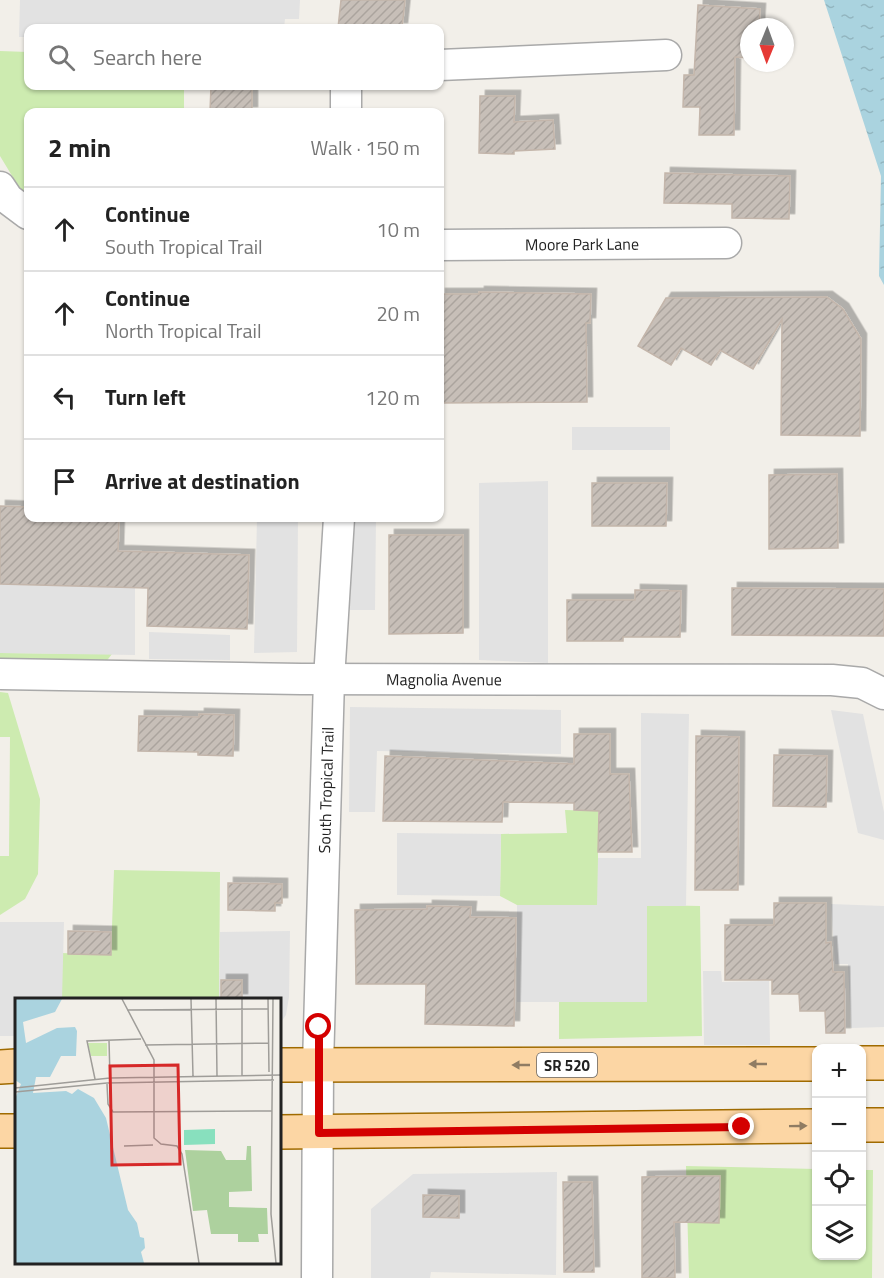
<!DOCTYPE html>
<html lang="en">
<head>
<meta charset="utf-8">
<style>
	:root { --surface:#fff; --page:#f2f2f2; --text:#222; --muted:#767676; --line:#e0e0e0 }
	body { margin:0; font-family:"Titillium Web",sans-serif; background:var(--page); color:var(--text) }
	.controls { position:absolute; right:18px; bottom:18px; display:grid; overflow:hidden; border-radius:12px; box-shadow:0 2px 4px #0004 }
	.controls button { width:54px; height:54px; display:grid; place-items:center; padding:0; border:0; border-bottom:2px solid var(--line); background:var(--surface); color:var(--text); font:30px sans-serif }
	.compass { position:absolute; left:740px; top:18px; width:54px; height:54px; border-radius:50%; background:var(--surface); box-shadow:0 2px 4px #0004; rotate:181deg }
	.stop { position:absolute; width:18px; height:18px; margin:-14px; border:4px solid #d40000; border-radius:50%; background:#fff }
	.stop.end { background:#d40000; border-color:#fff; box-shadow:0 2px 6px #0008 }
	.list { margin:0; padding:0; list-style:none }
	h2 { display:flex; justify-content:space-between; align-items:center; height:78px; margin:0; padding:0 24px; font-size:26px }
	h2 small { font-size:20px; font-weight:400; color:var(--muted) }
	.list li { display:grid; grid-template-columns:39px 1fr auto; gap:18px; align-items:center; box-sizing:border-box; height:84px; padding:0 24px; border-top:2px solid var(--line) }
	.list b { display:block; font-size:22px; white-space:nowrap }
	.list p { margin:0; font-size:20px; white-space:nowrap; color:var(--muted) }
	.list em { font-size:20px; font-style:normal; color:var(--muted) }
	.icon { flex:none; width:33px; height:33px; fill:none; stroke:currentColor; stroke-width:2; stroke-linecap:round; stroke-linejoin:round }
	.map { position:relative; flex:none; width:884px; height:1278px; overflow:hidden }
	.search { position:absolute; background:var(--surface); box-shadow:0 2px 4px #0004; left:24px; top:24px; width:420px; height:66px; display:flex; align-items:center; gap:15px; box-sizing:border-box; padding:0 21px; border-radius:12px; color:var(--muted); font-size:22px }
	.panel { position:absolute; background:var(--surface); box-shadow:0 2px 4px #0004; left:24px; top:108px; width:420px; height:414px; border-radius:12px }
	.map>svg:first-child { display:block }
	.grass { fill:#cdebb0 }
	.parking { fill:#e2e2e2 }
	.water { fill:url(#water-ripples) }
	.building { fill:url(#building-hatch); stroke:#c4b6ab; stroke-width:1.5; filter:url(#shadow) }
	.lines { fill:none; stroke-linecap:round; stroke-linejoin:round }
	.minor-casing { stroke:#a9a9a9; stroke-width:33 }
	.major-casing { stroke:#a06b00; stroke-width:36 }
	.minor { stroke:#fff; stroke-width:30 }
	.major { stroke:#fcd6a4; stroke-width:33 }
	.oneway { fill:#8f7c63 }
	.route { stroke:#d40000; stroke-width:8 }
	.labels { text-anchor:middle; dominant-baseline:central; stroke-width:4.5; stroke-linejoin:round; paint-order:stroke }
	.shield { fill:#fff; stroke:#646464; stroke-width:1.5 }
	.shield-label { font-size:15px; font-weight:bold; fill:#222 }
	.street-label { font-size:16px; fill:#222; stroke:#fff }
	.inset-road { fill:none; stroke:#9f9d99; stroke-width:1.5 }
	.view { fill:#d62828; fill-opacity:0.15; stroke:#d62828; stroke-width:3 }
	.inset-edge { fill:none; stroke:#222; stroke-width:3 }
</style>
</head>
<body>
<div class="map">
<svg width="884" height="1278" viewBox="0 0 884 1278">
	<defs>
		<pattern id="water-ripples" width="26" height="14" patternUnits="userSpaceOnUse" patternTransform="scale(1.5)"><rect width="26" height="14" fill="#aad3df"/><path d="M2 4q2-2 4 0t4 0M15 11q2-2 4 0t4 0" fill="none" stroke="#92b5bf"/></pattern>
		<pattern id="building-hatch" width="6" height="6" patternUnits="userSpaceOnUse" patternTransform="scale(1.5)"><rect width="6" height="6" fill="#c7bfb8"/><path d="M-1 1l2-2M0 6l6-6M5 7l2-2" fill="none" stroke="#aba49e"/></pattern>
		<filter id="shadow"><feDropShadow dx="5.5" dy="-5.5" stdDeviation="0" flood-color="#0004"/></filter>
	</defs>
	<rect width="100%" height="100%" fill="#f2efe9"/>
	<!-- grass -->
	<path class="grass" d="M 0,51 L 28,52 L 28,86 L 184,86 L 184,112 L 28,112 L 28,192 L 20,189 L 0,156 Z
		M 0,653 L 112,654 L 105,663 L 0,664 Z
		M 0,692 L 8,693 L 40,799 L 38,874 L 25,899 L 0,915 L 0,856 L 9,856 L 10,737 L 0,737 Z
		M 565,810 L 598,811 L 598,905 L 517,905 L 500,896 L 501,834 L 567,833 Z
		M 114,870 L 220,872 L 219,999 L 62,999 L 62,953 L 111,955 Z
		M 647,905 L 700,906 L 702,1036 L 559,1039 L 559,1002 L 647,1002 Z
		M 686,1166 L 816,1169 L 816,1256 L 862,1256 L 862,1170 L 873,1170 L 872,1278 L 689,1278 Z"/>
	<!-- parking -->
	<path class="parking" d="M 20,0 L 300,0 L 299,19 L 285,19 L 284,28 L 28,28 L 28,37 L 19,37 Z
		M 572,427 L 670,427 L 670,450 L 572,450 Z
		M 548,481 L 548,663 L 479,660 L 479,483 Z
		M 257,518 L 298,518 L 297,652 L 254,653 Z
		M 352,518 L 376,518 L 375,610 L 350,610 Z
		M 0,582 L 135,583 L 135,655 L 0,653 Z
		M 149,632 L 230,635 L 230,660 L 149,659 Z
		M 350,707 L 561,710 L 561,754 L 377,751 L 375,812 L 349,812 Z
		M 831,710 L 863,714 L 884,812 L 884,840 L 858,833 Z
		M 641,713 L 689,714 L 686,906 L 647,906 L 647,1002 L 517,1002 L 517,905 L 597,905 L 598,858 L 641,858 Z
		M 397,833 L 501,834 L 500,896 L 397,895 Z
		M 831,904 L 884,906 L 884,1027 L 851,1028 L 848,964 L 835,964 Z
		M 0,922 L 64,922 L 62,999 L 16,999 L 16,1036 L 0,1036 Z
		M 290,931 L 289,997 L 286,1015 L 279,1025 L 279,999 L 219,999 L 220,932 Z
		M 703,971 L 721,971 L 722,982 L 769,981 L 770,1045 L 704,1045 Z
		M 557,1172 L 556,1275 L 431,1272 L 430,1278 L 371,1278 L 371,1209 L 413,1174 Z"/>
	<!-- water -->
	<path class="water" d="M 824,0 L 884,0 L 884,285 L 879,276 L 881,176 Z"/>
	<!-- building -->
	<path class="building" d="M 341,0 L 405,0 L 402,28 L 338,28 Z
		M 698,5 L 760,9 L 759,27 L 749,27 L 749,58 L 735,57 L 734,135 L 699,135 L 700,107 L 683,107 L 684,75 L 694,75 Z
		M 211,86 L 252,86 L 252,112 L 210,112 Z
		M 480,96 L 515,96 L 514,122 L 553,120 L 555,149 L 514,151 L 514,154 L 479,153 Z
		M 665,173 L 790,176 L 789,219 L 732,218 L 732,204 L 664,203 Z
		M 479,292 L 591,294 L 590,323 L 586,323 L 587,402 L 440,403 L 440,294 L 479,294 Z
		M 827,297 L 843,309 L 861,339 L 860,436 L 781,435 L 782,319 L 753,369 L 720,350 L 711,365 L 681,348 L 671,365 L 638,346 L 666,298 Z
		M 837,474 L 838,548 L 769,549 L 769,475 Z
		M 592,483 L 667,483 L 666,526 L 592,526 Z
		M 0,506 L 28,507 L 28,518 L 119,518 L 118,551 L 249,555 L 247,629 L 147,626 L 148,588 L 0,584 Z
		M 389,535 L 463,535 L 463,633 L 389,634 Z
		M 732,588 L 884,589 L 884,636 L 732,635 Z
		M 635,590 L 681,591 L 680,637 L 623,637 L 623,641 L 567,641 L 567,600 L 635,600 Z
		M 199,714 L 234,715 L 233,756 L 198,755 L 198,752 L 138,751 L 139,716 L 199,717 Z
		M 574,734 L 610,734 L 610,774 L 629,774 L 632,852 L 598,852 L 599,811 L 574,810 L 574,803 L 503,802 L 502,822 L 383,821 L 385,756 L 574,764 Z
		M 696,736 L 739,737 L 738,890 L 695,890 Z
		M 774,755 L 827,756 L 826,807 L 773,806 Z
		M 228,883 L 282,884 L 282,903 L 275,903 L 275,911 L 228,910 Z
		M 774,903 L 826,903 L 826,943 L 831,942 L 833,972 L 844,972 L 845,1033 L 826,1033 L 825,1011 L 800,1011 L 799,994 L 772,994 L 772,980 L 725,980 L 725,925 L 774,925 Z
		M 427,906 L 471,907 L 470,917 L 516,918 L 514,1026 L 425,1024 L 426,984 L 356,984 L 355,910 L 427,909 Z
		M 68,931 L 111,932 L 111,955 L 68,954 Z
		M 221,980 L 242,980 L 242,999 L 221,999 Z
		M 692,1176 L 720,1176 L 719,1223 L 674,1222 L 675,1278 L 642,1278 L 642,1177 Z
		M 563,1182 L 592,1182 L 594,1272 L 564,1272 Z
		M 423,1195 L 459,1196 L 459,1218 L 423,1217 Z"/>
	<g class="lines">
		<!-- minor casing -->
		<g class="minor-casing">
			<g id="minor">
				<path d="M 440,65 L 666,55"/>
				<path d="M 346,112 L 346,86"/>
				<path d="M 0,187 L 8,199 L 28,214"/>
				<path id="s1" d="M 440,245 L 726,243"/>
				<path id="s2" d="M 0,674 L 301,679 L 832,680 L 862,683 L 884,694"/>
				<path id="s3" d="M 317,1278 L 318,1065 L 329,679 L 339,518"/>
			</g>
		</g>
		<!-- major casing -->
		<g class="major-casing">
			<path id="major" d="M 862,1063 L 884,1063
				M 279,1065 L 816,1064
				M 0,1067 L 16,1066
				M 862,1125 L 884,1125
				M 0,1131 L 16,1131
				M 279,1132 L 816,1126"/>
		</g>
		<!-- minor -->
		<use href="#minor" class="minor"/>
		<!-- major -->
		<use href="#major" class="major"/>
	</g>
	<!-- one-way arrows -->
	<defs><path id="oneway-solid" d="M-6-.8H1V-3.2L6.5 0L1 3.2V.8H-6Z" transform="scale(1.5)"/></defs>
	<g class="oneway">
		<use href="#oneway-solid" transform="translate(758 1064) rotate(180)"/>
		<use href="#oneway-solid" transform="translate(521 1065) rotate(-180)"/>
		<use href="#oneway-solid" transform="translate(798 1126) rotate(-1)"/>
	</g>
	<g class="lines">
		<!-- route -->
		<path class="route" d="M 319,1027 L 319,1133 L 742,1127"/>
	</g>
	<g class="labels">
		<!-- shield labels -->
		<rect class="shield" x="537" y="1053" width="60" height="24" rx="4.5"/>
		<g class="shield-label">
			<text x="567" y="1065">SR 520</text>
		</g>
		<!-- street labels -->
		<g class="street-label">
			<text stroke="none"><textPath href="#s1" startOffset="142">Moore Park Lane</textPath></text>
			<text stroke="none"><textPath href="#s2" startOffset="444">Magnolia Avenue</textPath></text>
			<text stroke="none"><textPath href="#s3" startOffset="488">South Tropical Trail</textPath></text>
		</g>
	</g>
	<!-- overview -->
	<g transform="translate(15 998)">
		<rect width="266" height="266" fill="#f2efe9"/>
		<path d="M 73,45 L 92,45 L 92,58 L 76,58 Z" fill="#cdebb0"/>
		<path d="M 232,148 L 236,148 L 237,193 L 214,194 L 214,209 L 252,210 L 253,236 L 243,236 L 244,244 L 223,244 L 223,236 L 196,236 L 192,212 L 178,213 L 170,152 L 206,153 L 211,162 L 231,162 Z" fill="#add19e"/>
		<path d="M 200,131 L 200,146 L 169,147 L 169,132 Z" fill="#88e0be"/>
		<path d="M 0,1 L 47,1 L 40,14 L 8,24 L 11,45 L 42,30 L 60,29 L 62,33 L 61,58 L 46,58 L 35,79 L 21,79 L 18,95 L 51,93 L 57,96 L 63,91 L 79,100 L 91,120 L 113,212 L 122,225 L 125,239 L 129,240 L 130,250 L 126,254 L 129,265 L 0,265 L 0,101 L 6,86 L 0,82 Z" fill="#aad3df"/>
		<path class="inset-road" d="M 107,1 L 139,62 L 139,140 L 146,146 L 162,148 L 167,156 L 184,265M 176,1 L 178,78M 201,1 L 202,78M 253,1 L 254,74M 258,1 L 256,216 L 261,265M 112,12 L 253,11M 94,42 L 95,80M 130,47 L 254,45M 227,78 L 227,1M 80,81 L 72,43 L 126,41M 92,86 L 93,106 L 98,114 L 257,113M 0,90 L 95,80 L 266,77M 0,94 L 92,85 L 259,82M 109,148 L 138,147"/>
		<path class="view" d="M 163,67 L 165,166 L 97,167 L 95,68 Z"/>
		<rect width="266" height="266" class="inset-edge"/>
	</g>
</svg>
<div class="controls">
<button>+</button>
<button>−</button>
<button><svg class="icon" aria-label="locate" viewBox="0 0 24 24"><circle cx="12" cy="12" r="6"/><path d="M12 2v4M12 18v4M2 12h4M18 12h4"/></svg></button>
<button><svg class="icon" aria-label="layers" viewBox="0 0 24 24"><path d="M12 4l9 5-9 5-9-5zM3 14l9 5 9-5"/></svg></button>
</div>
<svg class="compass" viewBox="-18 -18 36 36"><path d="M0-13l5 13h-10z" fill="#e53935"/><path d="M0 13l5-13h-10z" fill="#767676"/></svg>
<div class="stop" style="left:319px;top:1027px"></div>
<div class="stop end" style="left:742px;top:1127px"></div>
<div class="search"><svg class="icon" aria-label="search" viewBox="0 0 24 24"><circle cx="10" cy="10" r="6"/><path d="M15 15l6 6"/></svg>Search here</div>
<section class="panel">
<h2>2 min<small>Walk · 150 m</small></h2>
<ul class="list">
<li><svg class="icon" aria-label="ahead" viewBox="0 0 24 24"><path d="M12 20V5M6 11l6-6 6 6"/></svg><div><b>Continue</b><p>South Tropical Trail</p></div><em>10 m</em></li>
<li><svg class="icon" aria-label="ahead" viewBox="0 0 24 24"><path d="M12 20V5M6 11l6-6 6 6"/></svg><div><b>Continue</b><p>North Tropical Trail</p></div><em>20 m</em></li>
<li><svg class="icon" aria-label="left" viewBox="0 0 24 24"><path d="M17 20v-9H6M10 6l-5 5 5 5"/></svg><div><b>Turn left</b></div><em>120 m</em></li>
<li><svg class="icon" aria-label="arrive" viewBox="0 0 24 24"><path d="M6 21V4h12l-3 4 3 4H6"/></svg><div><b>Arrive at destination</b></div></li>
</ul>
</section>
</div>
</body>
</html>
